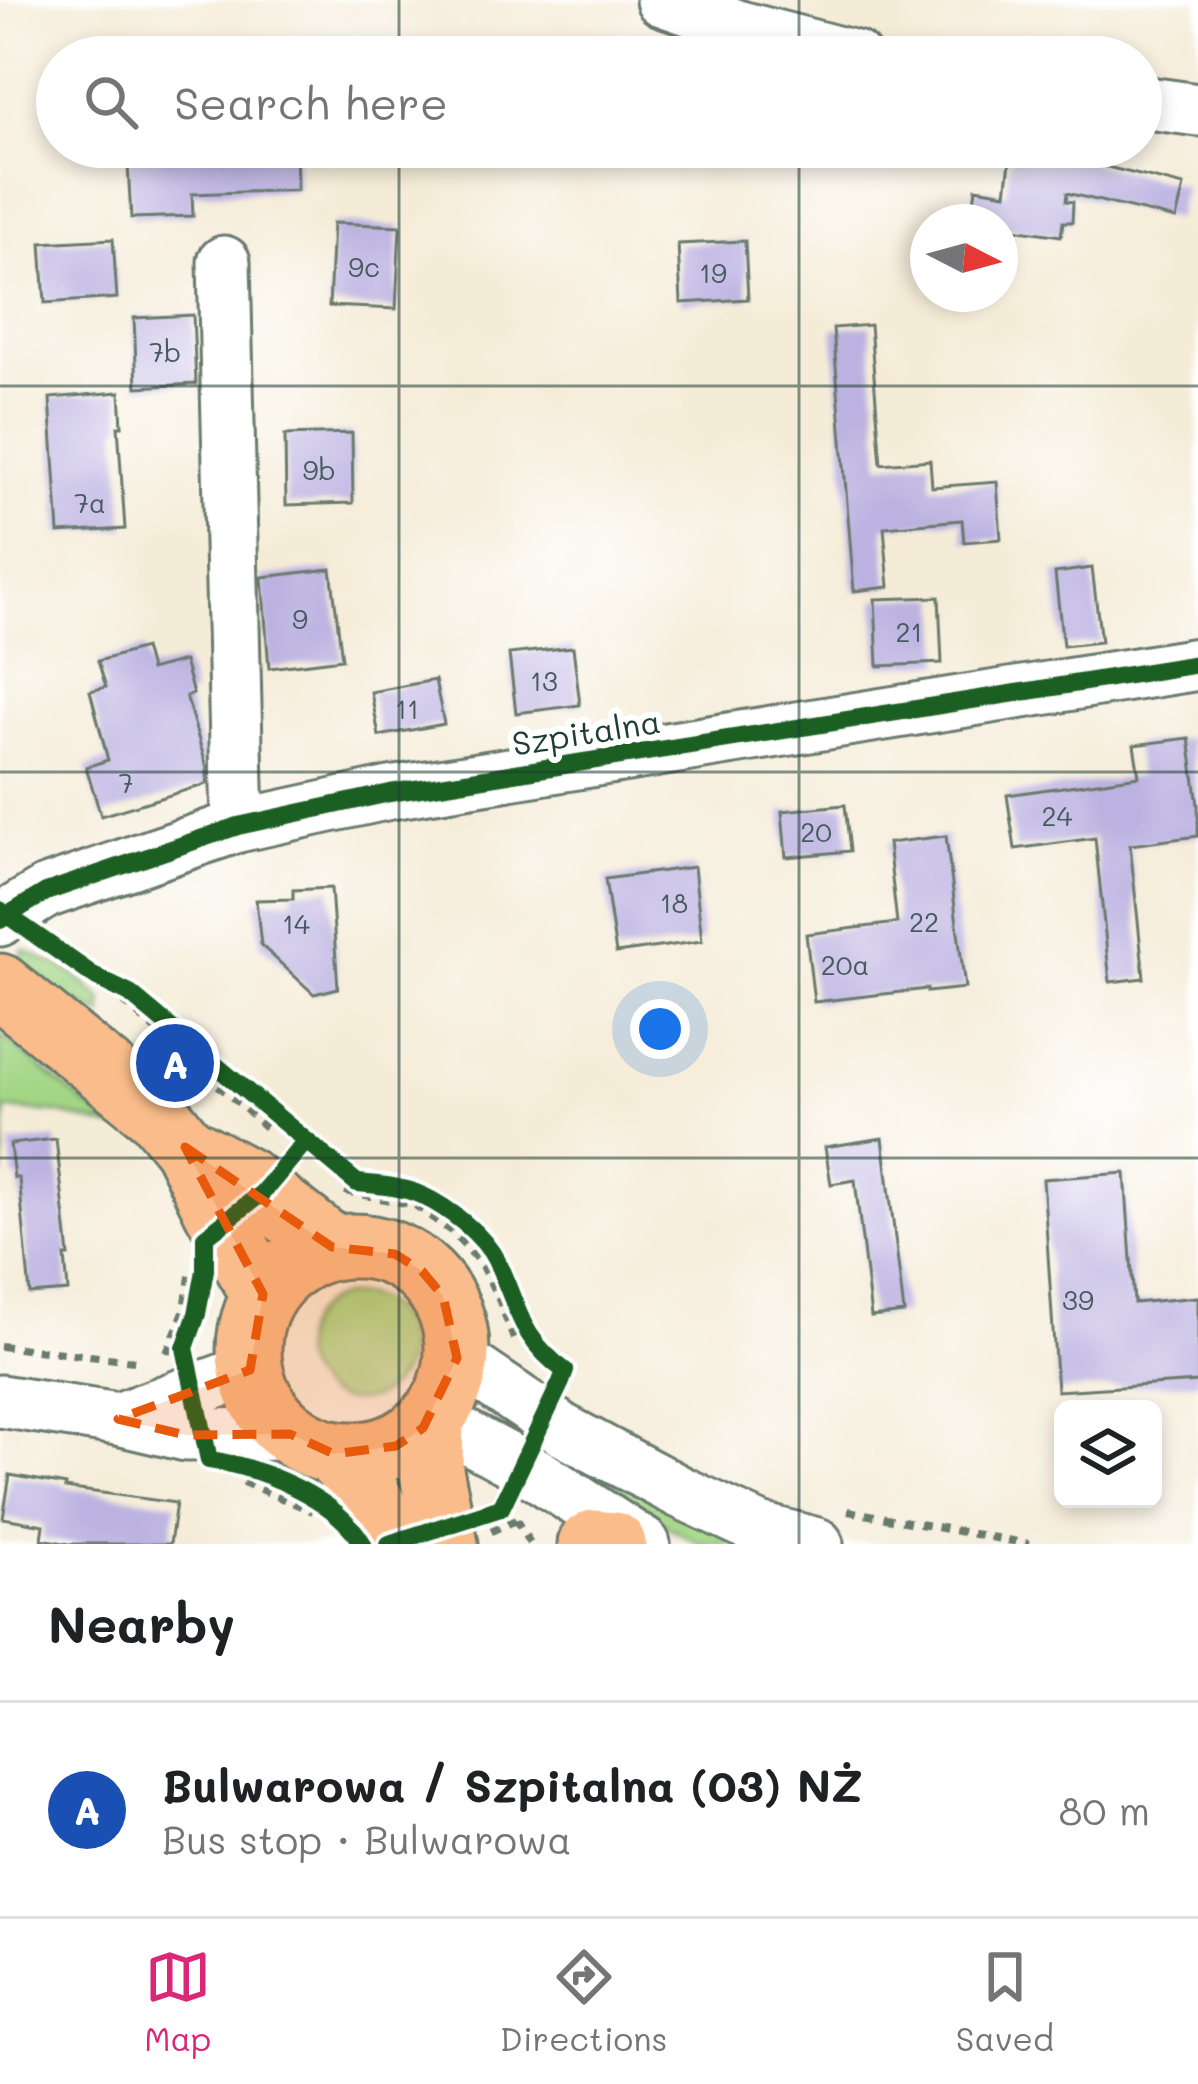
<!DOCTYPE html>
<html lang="en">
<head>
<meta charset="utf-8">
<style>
	:root { --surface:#fff; --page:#f6f6f6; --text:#202124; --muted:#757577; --line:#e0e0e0; --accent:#db2777 }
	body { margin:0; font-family:Mali,sans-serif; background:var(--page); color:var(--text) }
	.controls { position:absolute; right:36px; bottom:36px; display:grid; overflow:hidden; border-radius:18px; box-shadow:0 6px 18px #0003 }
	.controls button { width:108px; height:108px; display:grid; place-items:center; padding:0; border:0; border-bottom:3px solid var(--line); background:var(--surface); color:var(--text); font:60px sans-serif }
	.compass { position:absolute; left:910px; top:204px; width:108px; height:108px; border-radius:50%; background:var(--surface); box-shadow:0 6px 18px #0003; rotate:96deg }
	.you { position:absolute; left:660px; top:1029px; width:42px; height:42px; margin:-30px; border:9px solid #fff; border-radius:50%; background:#1a73e8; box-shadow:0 0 0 18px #1a73e833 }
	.badge { display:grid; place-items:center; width:78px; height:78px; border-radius:50%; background:var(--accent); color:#fff; font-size:39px; font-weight:700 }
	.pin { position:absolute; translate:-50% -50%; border:6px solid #fff; box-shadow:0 3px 12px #0006 }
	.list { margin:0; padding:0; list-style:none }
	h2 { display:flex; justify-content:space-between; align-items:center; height:156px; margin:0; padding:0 48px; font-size:51px }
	h2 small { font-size:39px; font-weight:400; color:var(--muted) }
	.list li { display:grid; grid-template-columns:78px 1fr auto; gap:36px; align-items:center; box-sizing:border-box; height:216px; padding:0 48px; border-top:3px solid var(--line) }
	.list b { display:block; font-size:45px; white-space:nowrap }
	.list p { margin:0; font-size:39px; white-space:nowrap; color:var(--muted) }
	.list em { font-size:39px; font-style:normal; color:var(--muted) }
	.icon { flex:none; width:66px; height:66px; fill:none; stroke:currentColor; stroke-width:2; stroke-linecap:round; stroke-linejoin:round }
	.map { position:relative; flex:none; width:1198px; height:1544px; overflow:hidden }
	.search { position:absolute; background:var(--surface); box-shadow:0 6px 18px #0003; left:36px; right:36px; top:36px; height:132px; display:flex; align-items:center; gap:30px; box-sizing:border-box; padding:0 42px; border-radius:66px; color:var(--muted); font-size:45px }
	.sheet { height:372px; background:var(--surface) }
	nav { display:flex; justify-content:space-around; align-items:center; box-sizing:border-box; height:168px; border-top:3px solid var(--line); background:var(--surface); font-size:33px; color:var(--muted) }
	nav a { display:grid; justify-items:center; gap:6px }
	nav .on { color:var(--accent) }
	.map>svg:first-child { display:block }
	.green { fill:#a2d584; stroke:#60895c; stroke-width:3 }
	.building { fill:#bcb2e1 }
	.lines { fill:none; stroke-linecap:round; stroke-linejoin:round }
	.minor-casing { stroke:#6a7a6d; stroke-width:57 }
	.major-casing { stroke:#6a7a6d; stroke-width:69 }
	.path { stroke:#6a7a6d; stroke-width:8; stroke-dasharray:9 9; stroke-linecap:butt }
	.minor { stroke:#fff; stroke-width:51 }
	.major { stroke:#f9bc8a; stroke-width:63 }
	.cycleway-casing { stroke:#fff; stroke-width:26 }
	.cycleway { stroke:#1b5e20; stroke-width:18 }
	.marked { fill:#e8590c; fill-opacity:0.2; stroke:#e8590c; stroke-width:9; stroke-dasharray:24 15; stroke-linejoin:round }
	.grid { fill:none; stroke:#1f3d34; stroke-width:3; stroke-opacity:0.55 }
	.labels { text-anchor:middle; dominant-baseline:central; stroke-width:12; stroke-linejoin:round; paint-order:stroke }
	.number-label { font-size:27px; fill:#465a5f }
	.street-label { font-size:33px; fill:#1f3d34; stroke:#fff }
</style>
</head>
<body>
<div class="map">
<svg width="1198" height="1544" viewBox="0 0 1198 1544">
	<rect width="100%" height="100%" fill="#fff"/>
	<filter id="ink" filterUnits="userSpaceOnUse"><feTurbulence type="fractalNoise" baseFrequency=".00833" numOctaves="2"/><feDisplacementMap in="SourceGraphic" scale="24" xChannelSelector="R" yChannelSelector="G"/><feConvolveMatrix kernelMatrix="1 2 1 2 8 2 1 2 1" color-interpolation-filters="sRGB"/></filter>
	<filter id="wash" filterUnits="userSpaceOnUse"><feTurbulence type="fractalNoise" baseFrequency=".004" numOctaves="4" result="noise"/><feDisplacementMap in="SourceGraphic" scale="48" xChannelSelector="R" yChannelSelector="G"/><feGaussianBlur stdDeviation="2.7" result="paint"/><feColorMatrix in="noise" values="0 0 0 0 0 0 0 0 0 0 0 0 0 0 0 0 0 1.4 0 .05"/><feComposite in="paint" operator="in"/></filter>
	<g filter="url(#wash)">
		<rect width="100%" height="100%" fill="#f5ecd8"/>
		<!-- green -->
		<path class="green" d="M 23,949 L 72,973 L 102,1000 L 103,1015 C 76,1001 13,988 23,949 Z
			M 0,1034 L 115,1128 L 58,1113 L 6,1109 L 3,1175 L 0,1174 Z
			M301 1348a53 53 0 1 1 106 0a53 53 0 1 1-106 0Z
			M 565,1452 L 744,1544 L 701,1544 L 557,1467 Z"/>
		<g id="blocks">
			<!-- building -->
			<path class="building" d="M 127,147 L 296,147 L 297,190 L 192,194 L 193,216 L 131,218 Z
				M 1012,147 L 1096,147 L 1091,163 L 1184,186 L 1176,219 L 1067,193 L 1066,201 L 1073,202 L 1072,222 L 1063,222 L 1061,236 L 1000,227 L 1000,222 L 971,222 L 976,188 L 1006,193 Z
				M 333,223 L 400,226 L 396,309 L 329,306 Z
				M 113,239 L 117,298 L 45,303 L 41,243 Z
				M 745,241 L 748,299 L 681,303 L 678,244 Z
				M 193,315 L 196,384 L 137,387 L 134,318 Z
				M 870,325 L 881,464 L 930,460 L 932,487 L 997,482 L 1001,539 L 964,542 L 962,520 L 884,527 L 889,587 L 854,591 L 833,328 Z
				M 120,392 L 122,426 L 118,426 L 125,529 L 59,533 L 50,398 Z
				M 352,433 L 353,503 L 286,505 L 285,435 Z
				M 1092,568 L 1101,642 L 1063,646 L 1055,573 Z
				M 331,569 L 342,659 L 269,668 L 262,577 Z
				M 939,597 L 942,663 L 878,666 L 875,599 Z
				M 573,647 L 580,705 L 516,713 L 509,654 Z
				M 144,648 L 150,670 L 184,661 L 193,694 L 186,696 L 207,768 L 207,784 L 101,816 L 86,767 L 108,760 L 90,691 L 106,687 L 98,661 Z
				M 435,680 L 444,724 L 379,736 L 371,692 Z
				M 1189,738 L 1198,805 L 1198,836 L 1130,845 L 1144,978 L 1110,982 L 1095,838 L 1015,849 L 1007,795 L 1139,776 L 1134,745 Z
				M 845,805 L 850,851 L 786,857 L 782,811 Z
				M 946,836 L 965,988 L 927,992 L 927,989 L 814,1002 L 806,934 L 897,923 L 888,843 Z
				M 694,867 L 702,941 L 616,953 L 605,879 Z
				M 331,888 L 338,988 L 314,994 L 261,945 L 256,900 L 293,899 L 293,890 Z
				M 883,1138 L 904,1313 L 871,1317 L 855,1180 L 831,1184 L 825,1147 Z
				M 56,1139 L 69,1256 L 65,1256 L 68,1291 L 30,1294 L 19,1178 L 14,1178 L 10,1144 Z
				M 1125,1173 L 1134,1303 L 1198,1297 L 1198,1382 L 1057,1391 L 1043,1179 Z
				M 10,1475 L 66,1485 L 65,1488 L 176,1503 L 170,1544 L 70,1544 L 42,1539 L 44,1525 L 3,1518 Z"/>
		</g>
	</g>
	<g filter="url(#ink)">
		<use href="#blocks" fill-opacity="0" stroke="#6a7a6d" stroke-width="3"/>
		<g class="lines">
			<!-- minor casing -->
			<g class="minor-casing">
				<path id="minor" d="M 662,0 L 740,27 L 855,57
					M 1141,102 L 1198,110
					M 224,262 L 238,826
					M 0,920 L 46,892 L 238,826 L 390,793 L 1198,664
					M 457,1358 L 563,1430 L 680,1492 L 760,1529 L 817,1544
					M 0,1401 L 118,1419 L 186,1435 L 290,1434
					M 432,1418 L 538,1475 L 644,1544
					M 118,1419 L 250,1370"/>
			</g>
			<!-- major casing -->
			<g class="major-casing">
				<path id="major" d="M 0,986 L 158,1114 L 185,1147 L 216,1210 L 263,1294
					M 185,1147 L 246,1180 L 332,1247
					M249 1350a104 104 0 1 1 208 0a104 104 0 1 1-208 0Z
					M 432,1418 L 431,1470 L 446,1544
					M 334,1454 L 365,1488 L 394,1544
					M 590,1544 L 594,1542 L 614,1544"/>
			</g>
			<!-- path -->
			<path class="path" d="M 97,978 L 268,1129
				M 345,1191 L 415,1205 L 451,1231 L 480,1262 L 499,1299 L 514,1339
				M 0,1346 L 135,1361
				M 167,1353 L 185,1309 L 191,1270
				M 243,1482 L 313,1511
				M 848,1511 L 1029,1544
				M 516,1520 L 530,1544
				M 491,1531 L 516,1520 L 519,1514"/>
			<!-- minor -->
			<use href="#minor" class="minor"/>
			<!-- major -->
			<use href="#major" class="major"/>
			<!-- cycleway casing -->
			<g class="cycleway-casing">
				<path id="cycleway" d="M 0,910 L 97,978 L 130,994 L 357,1183 C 378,1185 401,1186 421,1195 C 449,1208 484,1235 497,1262 C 520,1310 519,1337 565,1371 L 561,1382 L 501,1508 L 389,1544
					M 0,920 L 46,892 L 238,826 L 390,793 L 1198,664
					M 306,1141 L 262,1193 L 205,1237 L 205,1270 L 197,1314 L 185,1348 L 209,1460 C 261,1467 336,1498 363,1544"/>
			</g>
			<!-- cycleway -->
			<use href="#cycleway" class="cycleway"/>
		</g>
	</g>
	<!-- marked area -->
	<path class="marked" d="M 185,1147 L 332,1247 L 395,1254 L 422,1271 L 443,1296 L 457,1358 L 423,1428 L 396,1446 L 334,1454 L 290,1434 L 186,1435 L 118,1419 L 250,1370 L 263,1294 Z"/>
	<!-- grid -->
	<path class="grid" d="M 399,0 L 399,57M 799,0 L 799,57M 399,147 L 399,1544M 799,147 L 799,1544M 0,386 L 1198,386M 0,772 L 1198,772M 0,1158 L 1198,1158"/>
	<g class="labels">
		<!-- number labels -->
		<g class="number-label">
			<text x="364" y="266">9c</text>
			<text x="713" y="272">19</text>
			<text x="165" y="351">7b</text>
			<text x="319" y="469">9b</text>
			<text x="90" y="502">7a</text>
			<text x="300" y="618">9</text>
			<text x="909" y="631">21</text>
			<text x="544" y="680">13</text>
			<text x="407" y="708">11</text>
			<text x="126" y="782">7</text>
			<text x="1057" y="815">24</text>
			<text x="816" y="831">20</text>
			<text x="674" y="902">18</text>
			<text x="924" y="921">22</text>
			<text x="296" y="923">14</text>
			<text x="845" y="964">20a</text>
			<text x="1078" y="1299">39</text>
		</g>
		<!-- street labels -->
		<g class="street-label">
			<text transform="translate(586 731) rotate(-9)">Szpitalna</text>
		</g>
	</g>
</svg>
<div class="controls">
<button><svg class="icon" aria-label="layers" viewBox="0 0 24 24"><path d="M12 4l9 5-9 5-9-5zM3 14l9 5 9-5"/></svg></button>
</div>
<svg class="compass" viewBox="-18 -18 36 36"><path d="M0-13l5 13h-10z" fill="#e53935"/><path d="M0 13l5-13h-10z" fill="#757577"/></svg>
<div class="you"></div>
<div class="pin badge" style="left:175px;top:1063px;background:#1a4fb4">A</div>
<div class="search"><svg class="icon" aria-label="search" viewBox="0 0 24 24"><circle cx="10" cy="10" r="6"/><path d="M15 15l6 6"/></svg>Search here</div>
</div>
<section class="sheet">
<h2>Nearby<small></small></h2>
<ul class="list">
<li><span class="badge" style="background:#1a4fb4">A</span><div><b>Bulwarowa / Szpitalna (03) NŻ</b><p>Bus stop · Bulwarowa</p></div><em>80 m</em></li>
</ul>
</section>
<nav>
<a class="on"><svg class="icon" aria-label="map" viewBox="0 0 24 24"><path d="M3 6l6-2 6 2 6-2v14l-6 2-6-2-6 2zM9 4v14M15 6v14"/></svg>Map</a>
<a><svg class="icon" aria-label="directions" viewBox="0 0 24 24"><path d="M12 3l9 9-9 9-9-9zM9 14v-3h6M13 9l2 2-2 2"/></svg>Directions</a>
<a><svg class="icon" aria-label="saved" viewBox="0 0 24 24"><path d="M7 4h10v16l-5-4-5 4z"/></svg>Saved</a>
</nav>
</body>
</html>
